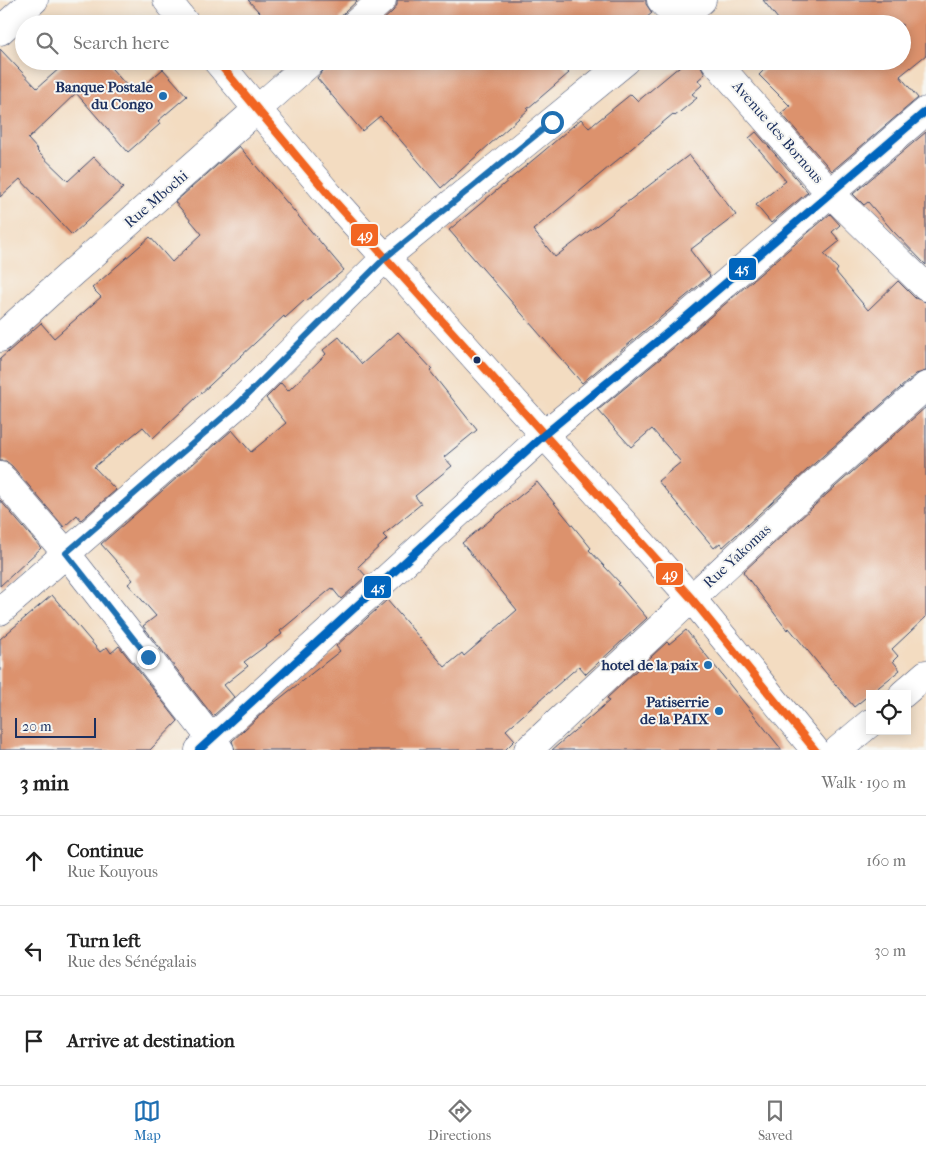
<!DOCTYPE html>
<html lang="en">
<head>
<meta charset="utf-8">
<style>
	:root { --surface:#fff; --page:#f2f2f2; --text:#222; --muted:#767676; --line:#e0e0e0; --accent:#1f6fb2 }
	body { margin:0; font-family:"IM FELL French Canon",serif; background:var(--page); color:var(--text) }
	.controls { position:absolute; right:15px; bottom:15px; display:grid; overflow:hidden; border-radius:0px; box-shadow:0 2px 12px #0003 }
	.controls button { width:45px; height:45px; display:grid; place-items:center; padding:0; border:0; border-bottom:1px solid var(--line); background:var(--surface); color:var(--text); font:25px sans-serif }
	.scale { position:absolute; left:15px; bottom:12px; width:81px; box-sizing:border-box; padding-left:5px; border:2px solid #1b2f5e; border-top:0; font-size:14px; line-height:18px; white-space:nowrap; color:#1b2f5e; -webkit-text-stroke:4px #f6f6f2; paint-order:stroke }
	.stop { position:absolute; width:15px; height:15px; margin:-11px; border:4px solid #1f6fb2; border-radius:50%; background:#fff }
	.stop.end { background:#1f6fb2; border-color:#fff; box-shadow:0 1px 5px #0008 }
	.list { margin:0; padding:0; list-style:none }
	h2 { display:flex; justify-content:space-between; align-items:center; height:65px; margin:0; padding:0 20px; font-size:21px }
	h2 small { font-size:16px; font-weight:400; color:var(--muted) }
	.list li { display:grid; grid-template-columns:32px 1fr auto; gap:15px; align-items:center; box-sizing:border-box; height:90px; padding:0 20px; border-top:1px solid var(--line) }
	.list b { display:block; font-size:19px; white-space:nowrap }
	.list p { margin:0; font-size:16px; white-space:nowrap; color:var(--muted) }
	.list em { font-size:16px; font-style:normal; color:var(--muted) }
	.icon { flex:none; width:28px; height:28px; fill:none; stroke:currentColor; stroke-width:2; stroke-linecap:round; stroke-linejoin:round }
	.map { position:relative; flex:none; width:926px; height:750px; overflow:hidden }
	.search { position:absolute; background:var(--surface); box-shadow:0 2px 12px #0003; left:15px; right:15px; top:15px; height:55px; display:flex; align-items:center; gap:12px; box-sizing:border-box; padding:0 18px; border-radius:28px; color:var(--muted); font-size:19px }
	.sheet { height:335px; background:var(--surface) }
	nav { display:flex; justify-content:space-around; align-items:center; box-sizing:border-box; height:70px; border-top:1px solid var(--line); background:var(--surface); font-size:14px; color:var(--muted) }
	nav a { display:grid; justify-items:center; gap:2px }
	nav .on { color:var(--accent) }
	.map>svg:first-child { display:block }
	.building { fill:#dc926d }
	.lines { fill:none; stroke-linecap:round; stroke-linejoin:round }
	.minor-casing { stroke:#3b496d; stroke-width:29 }
	.major-casing { stroke:#3b496d; stroke-width:29 }
	.minor { stroke:#fff; stroke-width:28 }
	.major { stroke:#fff; stroke-width:28 }
	.bus-1-casing { stroke:#f6f6f2; stroke-width:11 }
	.bus-2-casing { stroke:#f6f6f2; stroke-width:11 }
	.bus-1 { stroke:#f26522; stroke-width:8 }
	.bus-2 { stroke:#0065bd; stroke-width:8 }
	.route { stroke:#1f6fb2; stroke-width:6 }
	.poi-dot { fill:#1f6fb2; stroke:#f6f6f2; stroke-width:2 }
	.bus-dot { fill:#1b2f5e; stroke:#f6f6f2; stroke-width:2 }
	.labels { text-anchor:middle; dominant-baseline:central; stroke-width:4; stroke-linejoin:round; paint-order:stroke }
	.poi-label { font-size:15px; font-weight:bold; fill:#1b2f5e; stroke:#f6f6f2; text-anchor:end }
	.street-label { font-size:15px; fill:#1b2f5e; stroke:#f6f6f2 }
	.line-badge { stroke:#f6f6f2; stroke-width:2 }
	.badge-label { font-size:14px; text-anchor:middle; font-weight:bold; fill:#fff }
</style>
</head>
<body>
<div class="map">
<svg width="926" height="750" viewBox="0 0 926 750">
	<rect width="100%" height="100%" fill="#f6f6f2"/>
	<filter id="ink" filterUnits="userSpaceOnUse"><feTurbulence type="fractalNoise" baseFrequency=".02" numOctaves="2"/><feDisplacementMap in="SourceGraphic" scale="10" xChannelSelector="R" yChannelSelector="G"/><feConvolveMatrix kernelMatrix="1 2 1 2 8 2 1 2 1" color-interpolation-filters="sRGB"/></filter>
	<filter id="wash" filterUnits="userSpaceOnUse"><feTurbulence type="fractalNoise" baseFrequency=".0096" numOctaves="4" result="noise"/><feDisplacementMap in="SourceGraphic" scale="20" xChannelSelector="R" yChannelSelector="G"/><feGaussianBlur stdDeviation="1.12" result="paint"/><feColorMatrix in="noise" values="0 0 0 0 0 0 0 0 0 0 0 0 0 0 0 0 0 1.4 0 .05"/><feComposite in="paint" operator="in"/></filter>
	<g filter="url(#wash)">
		<rect width="100%" height="100%" fill="#f3dcc1"/>
		<g id="blocks">
			<!-- building -->
			<path class="building" d="M 248,0 L 358,0 L 344,13 L 340,19 L 340,24 L 270,24 Z
				M 397,0 L 646,0 L 646,4 L 652,13 L 639,24 L 379,24 L 393,11 L 397,5 Z
				M 763,0 L 926,0 L 926,55 L 900,76 L 918,98 L 832,171 L 781,113 L 790,106 L 759,75 L 773,61 L 902,61 L 902,24 L 782,24 Z
				M 0,49 L 37,88 L 68,61 L 105,61 L 134,94 L 163,69 L 187,96 L 158,121 L 160,124 L 128,152 L 76,93 L 28,139 L 38,150 L 37,151 L 68,181 L 94,157 L 123,188 L 72,235 L 20,179 L 0,197 Z
				M 327,61 L 559,61 L 569,73 L 527,109 L 528,110 L 441,188 L 380,116 L 362,131 L 317,78 L 327,66 Z
				M 686,61 L 700,61 L 700,64 L 705,74 L 698,80 L 702,85 L 692,94 L 697,98 L 675,116 L 673,114 L 533,230 L 555,257 L 689,155 L 736,215 L 690,250 L 710,276 L 582,383 L 449,230 L 545,150 L 581,119 L 589,128 L 631,94 L 638,101 Z
				M 756,132 L 808,192 L 771,223 L 756,205 L 786,181 L 749,138 Z
				M 926,132 L 926,265 L 892,230 L 868,202 L 864,205 L 853,194 Z
				M 239,146 L 344,270 L 306,301 L 305,300 L 285,318 L 284,316 L 153,438 L 143,427 L 94,467 L 116,490 L 81,520 L 77,515 L 64,527 L 12,466 L 6,461 L 0,461 L 0,359 L 41,323 L 54,338 L 101,297 L 92,288 L 150,237 L 172,262 L 202,234 L 175,202 Z
				M 830,214 L 840,225 L 832,232 L 840,241 L 824,254 L 838,269 L 836,272 L 868,310 L 898,281 L 915,298 L 926,302 L 926,371 L 916,374 L 807,470 L 723,547 L 720,543 L 714,548 L 658,481 L 681,462 L 652,429 L 631,447 L 598,410 L 689,335 Z
				M 398,332 L 432,369 L 430,371 L 477,430 L 444,457 L 452,466 L 415,496 L 421,504 L 383,535 L 387,539 L 358,567 L 366,576 L 341,599 L 332,588 L 280,631 L 282,634 L 244,662 L 248,666 L 224,685 L 234,697 L 213,716 L 143,626 L 156,616 L 128,584 L 133,580 L 101,544 L 232,430 L 251,452 L 286,423 L 266,398 L 281,383 L 288,391 L 326,354 L 323,350 L 339,337 L 362,364 Z
				M 926,407 L 926,617 L 892,649 L 898,656 L 893,661 L 900,670 L 854,707 L 789,628 L 787,630 L 743,572 L 827,494 Z
				M 537,482 L 591,548 L 589,550 L 620,583 L 618,584 L 647,618 L 586,674 L 579,666 L 506,730 L 515,740 L 505,750 L 235,750 L 232,741 L 269,707 L 340,651 L 336,646 L 387,600 L 445,667 L 462,653 L 464,656 L 517,610 L 462,543 Z
				M 0,500 L 41,548 L 0,586 Z
				M 52,595 L 100,652 L 107,647 L 111,653 L 119,646 L 178,721 L 150,750 L 0,750 L 0,639 Z
				M 686,630 L 782,750 L 552,750 L 609,701 L 607,698 L 667,642 L 669,644 Z"/>
		</g>
	</g>
	<g filter="url(#ink)">
		<use href="#blocks" fill-opacity="0" stroke="#3b496d" stroke-width="1"/>
		<g class="lines">
			<!-- minor casing -->
			<g class="minor-casing">
				<path id="minor" d="M 661,0 L 683,24
					M 672,24 L 702,0
					M 0,31 L 34,0
					M 715,61 L 830,193 L 926,287
					M 0,476 L 66,553 L 220,750
					M 0,611 L 237,405 L 385,258 L 626,61
					M 903,694 L 926,674
					M 199,750 L 545,434 L 679,323 L 926,111
					M 528,750 L 817,482 L 926,386
					M 838,750 L 870,723"/>
			</g>
			<!-- major casing -->
			<g class="major-casing">
				<path id="major" d="M 167,0 L 186,24
					M 355,24 L 382,0
					M 217,61 L 329,195 L 692,599 L 815,750
					M 0,338 L 47,295 L 312,61"/>
			</g>
			<!-- minor -->
			<use href="#minor" class="minor"/>
			<!-- major -->
			<use href="#major" class="major"/>
			<!-- bus-1 casing -->
			<g class="bus-1-casing">
				<path id="bus-1" d="M 217,61 L 329,195 L 692,599 L 815,750"/>
			</g>
			<!-- bus-2 casing -->
			<g class="bus-2-casing">
				<path id="bus-2" d="M 199,750 L 545,434 L 679,323 L 926,111"/>
			</g>
			<!-- bus-1 -->
			<use href="#bus-1" class="bus-1"/>
			<!-- bus-2 -->
			<use href="#bus-2" class="bus-2"/>
		</g>
	</g>
	<g class="lines" filter="url(#ink)">
		<!-- route -->
		<path class="route" d="M 148,657 L 66,553 L 237,405 L 385,258 L 552,122"/>
	</g>
	<!-- markers -->
	<g class="poi-dot">
		<circle cx="163" cy="96" r="5"/>
		<circle cx="708" cy="665" r="5"/>
		<circle cx="719" cy="711" r="5"/>
	</g>
	<circle class="bus-dot" cx="477" cy="360" r="4.5"/>
	<g class="labels">
		<!-- poi labels -->
		<g class="poi-label">
			<text x="153" y="87">Banque Postale<tspan x="153" dy="17">du Congo</tspan></text>
			<text x="698" y="665">hotel de la paix</text>
			<text x="709" y="702">Patiserrie<tspan x="709" dy="17">de la PAIX</tspan></text>
		</g>
		<!-- street labels -->
		<g class="street-label">
			<text transform="translate(778 132) rotate(49)">Avenue des Bornous</text>
			<text transform="translate(156 199) rotate(-41)">Rue Mbochi</text>
			<text transform="translate(737 556) rotate(-43)">Rue Yakomas</text>
		</g>
	</g>
	<g class="line-badge">
		<rect x="350" y="223" width="29" height="24" rx="5" fill="#f26522"/>
		<rect x="728" y="257" width="29" height="24" rx="5" fill="#0065bd"/>
		<rect x="655" y="562" width="29" height="24" rx="5" fill="#f26522"/>
		<rect x="363" y="575" width="29" height="24" rx="5" fill="#0065bd"/>
	</g>
	<g class="badge-label">
		<text x="365" y="240">49</text>
		<text x="742" y="273">45</text>
		<text x="670" y="579">49</text>
		<text x="378" y="592">45</text>
	</g>
</svg>
<div class="controls">
<button><svg class="icon" aria-label="locate" viewBox="0 0 24 24"><circle cx="12" cy="12" r="6"/><path d="M12 2v4M12 18v4M2 12h4M18 12h4"/></svg></button>
</div>
<div class="scale">20 m</div>
<div class="stop" style="left:552px;top:122px"></div>
<div class="stop end" style="left:148px;top:657px"></div>
<div class="search"><svg class="icon" aria-label="search" viewBox="0 0 24 24"><circle cx="10" cy="10" r="6"/><path d="M15 15l6 6"/></svg>Search here</div>
</div>
<section class="sheet">
<h2>3 min<small>Walk · 190 m</small></h2>
<ul class="list">
<li><svg class="icon" aria-label="ahead" viewBox="0 0 24 24"><path d="M12 20V5M6 11l6-6 6 6"/></svg><div><b>Continue</b><p>Rue Kouyous</p></div><em>160 m</em></li>
<li><svg class="icon" aria-label="left" viewBox="0 0 24 24"><path d="M17 20v-9H6M10 6l-5 5 5 5"/></svg><div><b>Turn left</b><p>Rue des Sénégalais</p></div><em>30 m</em></li>
<li><svg class="icon" aria-label="arrive" viewBox="0 0 24 24"><path d="M6 21V4h12l-3 4 3 4H6"/></svg><div><b>Arrive at destination</b></div></li>
</ul>
</section>
<nav>
<a class="on"><svg class="icon" aria-label="map" viewBox="0 0 24 24"><path d="M3 6l6-2 6 2 6-2v14l-6 2-6-2-6 2zM9 4v14M15 6v14"/></svg>Map</a>
<a><svg class="icon" aria-label="directions" viewBox="0 0 24 24"><path d="M12 3l9 9-9 9-9-9zM9 14v-3h6M13 9l2 2-2 2"/></svg>Directions</a>
<a><svg class="icon" aria-label="saved" viewBox="0 0 24 24"><path d="M7 4h10v16l-5-4-5 4z"/></svg>Saved</a>
</nav>
</body>
</html>
